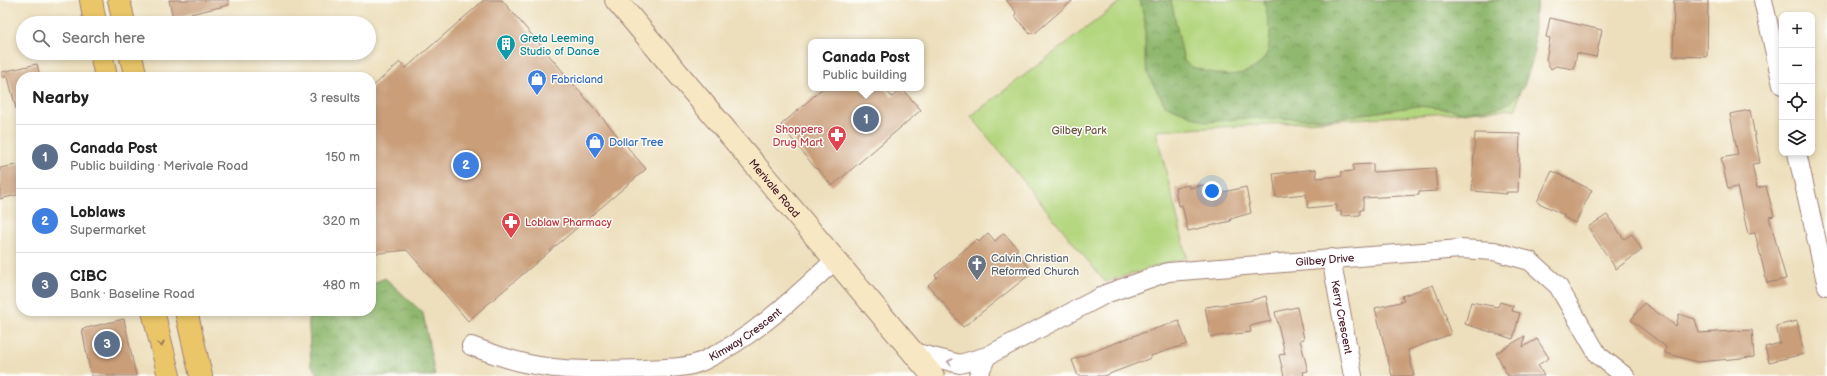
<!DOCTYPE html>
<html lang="en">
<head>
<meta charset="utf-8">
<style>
	:root { --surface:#fff; --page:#f6f6f6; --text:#222; --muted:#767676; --line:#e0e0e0; --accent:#1a73e8 }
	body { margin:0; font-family:"Balsamiq Sans",sans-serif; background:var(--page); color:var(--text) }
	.controls { position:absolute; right:12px; top:12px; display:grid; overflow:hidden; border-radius:8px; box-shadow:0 2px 6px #0003 }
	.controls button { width:36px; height:36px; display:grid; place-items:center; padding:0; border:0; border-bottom:1px solid var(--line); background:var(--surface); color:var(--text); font:20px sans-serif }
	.you { position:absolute; left:1212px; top:191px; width:14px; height:14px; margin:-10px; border:3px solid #fff; border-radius:50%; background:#1a73e8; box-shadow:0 0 0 6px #1a73e833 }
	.badge { display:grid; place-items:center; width:26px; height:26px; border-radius:50%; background:var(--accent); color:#fff; font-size:13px; font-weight:700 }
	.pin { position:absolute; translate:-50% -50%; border:2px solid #fff; box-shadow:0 1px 4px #0006 }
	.popup { position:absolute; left:808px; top:39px; width:116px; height:52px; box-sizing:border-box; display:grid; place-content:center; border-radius:8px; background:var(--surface); filter:drop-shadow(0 1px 3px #0005); font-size:13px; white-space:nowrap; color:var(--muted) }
	.popup b { font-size:15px; color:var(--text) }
	.popup::after { content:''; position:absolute; left:50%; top:100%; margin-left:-8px; border:8px solid transparent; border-top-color:var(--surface) }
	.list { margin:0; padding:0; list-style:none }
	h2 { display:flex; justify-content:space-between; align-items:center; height:52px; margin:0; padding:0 16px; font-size:17px }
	h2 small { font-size:13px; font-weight:400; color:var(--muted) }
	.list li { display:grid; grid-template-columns:26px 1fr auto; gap:12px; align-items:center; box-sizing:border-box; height:64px; padding:0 16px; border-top:1px solid var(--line) }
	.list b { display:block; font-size:15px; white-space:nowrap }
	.list p { margin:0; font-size:13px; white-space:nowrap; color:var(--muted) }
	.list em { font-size:13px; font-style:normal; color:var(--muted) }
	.icon { flex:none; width:22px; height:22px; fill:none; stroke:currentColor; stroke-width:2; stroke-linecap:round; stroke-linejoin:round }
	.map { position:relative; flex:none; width:1827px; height:376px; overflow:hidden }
	.search { position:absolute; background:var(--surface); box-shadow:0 2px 6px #0003; left:16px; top:16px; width:360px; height:44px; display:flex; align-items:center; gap:10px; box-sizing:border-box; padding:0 14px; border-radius:22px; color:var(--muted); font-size:15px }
	.panel { position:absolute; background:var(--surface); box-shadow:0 2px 6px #0003; left:16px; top:72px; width:360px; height:244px; border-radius:16px }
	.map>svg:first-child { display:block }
	.green { fill:#b4d67e; stroke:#7f7a54 }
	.forest { fill:url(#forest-crowns); stroke:#6c6b4c }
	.building { fill:#c99e79 }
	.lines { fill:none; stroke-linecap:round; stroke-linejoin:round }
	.street-casing { stroke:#9c7f74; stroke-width:20 }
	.secondary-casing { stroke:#9c7f74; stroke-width:24 }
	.primary-casing { stroke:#9c7f74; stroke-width:24 }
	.street { stroke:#fff; stroke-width:18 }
	.secondary { stroke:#f7e8c3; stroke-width:22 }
	.primary { stroke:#eac669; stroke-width:22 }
	.oneway { stroke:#9a724a }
	.oneway2 { stroke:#ae9aa0 }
	.labels { text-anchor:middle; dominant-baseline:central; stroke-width:3; stroke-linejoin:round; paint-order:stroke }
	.culture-label { font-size:11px; fill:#0d838f; stroke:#fdfcf7; text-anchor:start }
	.shop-label { font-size:11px; fill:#366cbe; stroke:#fdfcf7; text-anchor:start }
	.health-label { font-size:11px; fill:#be3a42; stroke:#fdfcf7; text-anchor:end }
	.park-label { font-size:11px; fill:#6a5644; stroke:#fdfcf7 }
	.street-label { font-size:11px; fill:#4a1f2b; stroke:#fdfcf7 }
	.worship-label { font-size:11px; fill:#5b616d; stroke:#fdfcf7; text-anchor:start }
</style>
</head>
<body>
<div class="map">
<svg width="1827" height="376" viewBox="0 0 1827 376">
	<defs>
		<pattern id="forest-crowns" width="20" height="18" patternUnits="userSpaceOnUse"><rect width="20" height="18" fill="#8fb76d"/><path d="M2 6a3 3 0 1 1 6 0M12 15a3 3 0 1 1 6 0" fill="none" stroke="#77945a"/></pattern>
	</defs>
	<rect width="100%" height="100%" fill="#fdfcf7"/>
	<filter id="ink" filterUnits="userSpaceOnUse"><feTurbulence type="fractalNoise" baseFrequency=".025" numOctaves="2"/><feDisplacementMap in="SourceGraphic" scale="8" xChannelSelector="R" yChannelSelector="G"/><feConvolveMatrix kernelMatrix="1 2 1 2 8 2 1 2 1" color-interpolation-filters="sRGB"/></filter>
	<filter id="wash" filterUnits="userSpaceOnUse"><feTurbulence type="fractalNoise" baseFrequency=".012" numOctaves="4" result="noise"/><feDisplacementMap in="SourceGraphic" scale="16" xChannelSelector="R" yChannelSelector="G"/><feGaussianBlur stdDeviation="0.9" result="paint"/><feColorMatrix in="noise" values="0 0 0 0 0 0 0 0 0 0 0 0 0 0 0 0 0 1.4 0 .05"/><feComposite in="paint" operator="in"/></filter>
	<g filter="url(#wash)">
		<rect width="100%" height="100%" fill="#eddfbc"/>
		<!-- green -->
		<path class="green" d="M 1123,0 L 1538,0 L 1516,109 L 1156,131 L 1187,257 L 1105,282 L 971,116 Z"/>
		<!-- forest -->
		<path class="forest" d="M 1140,0 L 1171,0 L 1184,61 C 1191,68 1199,69 1209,72 C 1248,82 1278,63 1268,21 C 1267,14 1266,6 1263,0 L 1538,0 L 1534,14 L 1534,55 L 1524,86 L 1512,101 L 1503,106 L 1464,113 L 1455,110 L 1418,106 L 1332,119 L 1245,118 L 1206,122 L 1165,105 L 1149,77 L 1145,62 L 1145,23 Z
			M 385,278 L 423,313 L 435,376 L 319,376 L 311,364 L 308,311 L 371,311 L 371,284 Z"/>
		<g id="blocks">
			<!-- building -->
			<path class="building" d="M 169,0 L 228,0 L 229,5 L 173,18 Z
				M 484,0 L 502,0 L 646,169 L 468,321 L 407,250 L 371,254 L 371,88 L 400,62 L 406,68 Z
				M 1006,0 L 1073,0 L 1034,34 L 1032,32 L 1030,34 L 1015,16 L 1016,12 Z
				M 1674,0 L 1708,0 L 1707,57 L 1673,56 Z
				M 1550,18 L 1602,30 L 1596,57 L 1577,53 L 1574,69 L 1556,66 L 1551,69 L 1546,60 L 1550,38 L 1546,37 Z
				M 37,64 L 40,77 L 21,77 L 21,109 L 16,109 L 8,77 L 2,77 L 2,72 Z
				M 823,88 L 884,88 L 892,97 L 902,89 L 921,110 L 832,186 L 817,168 L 816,169 L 781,125 Z
				M 1750,110 L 1760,163 L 1752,164 L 1757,188 L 1766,186 L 1774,216 L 1769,217 L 1786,279 L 1767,283 L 1755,233 L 1748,234 L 1737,187 L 1728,189 L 1721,158 L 1738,155 L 1730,114 Z
				M 1475,133 L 1520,134 L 1518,192 L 1506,192 L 1507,194 L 1472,191 Z
				M 21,164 L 21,194 L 0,199 L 0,168 Z
				M 1373,164 L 1373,172 L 1435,168 L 1437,191 L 1419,192 L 1419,195 L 1363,198 L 1363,210 L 1360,210 L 1360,215 L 1341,216 L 1341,211 L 1337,212 L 1337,205 L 1308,208 L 1306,194 L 1276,197 L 1273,174 L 1316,169 L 1317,178 L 1342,176 L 1341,172 L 1353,171 L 1353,165 Z
				M 1552,171 L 1592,190 L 1575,223 L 1563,217 L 1564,215 L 1537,202 Z
				M 1189,185 L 1189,188 L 1204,185 L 1206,196 L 1246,187 L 1251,213 L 1230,219 L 1231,221 L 1188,231 L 1182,205 L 1178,206 L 1175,188 Z
				M 1607,215 L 1624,239 L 1632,234 L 1642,250 L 1616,269 L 1588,227 Z
				M 988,233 L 995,241 L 1004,233 L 1018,249 L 1015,251 L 1033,272 L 963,327 L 928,285 L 937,277 L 935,275 L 977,239 L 979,242 Z
				M 1433,285 L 1447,319 L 1445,318 L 1451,334 L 1408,350 L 1414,376 L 1392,376 L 1375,308 L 1404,301 L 1402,296 Z
				M 1266,296 L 1271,321 L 1250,326 L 1251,332 L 1211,337 L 1205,307 L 1249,301 Z
				M 1471,302 L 1498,307 L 1500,302 L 1513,306 L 1512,311 L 1520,313 L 1513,339 L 1465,324 Z
				M 1644,303 L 1676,326 L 1679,314 L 1695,319 L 1699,333 L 1752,330 L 1754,357 L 1697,362 L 1665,353 L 1666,347 L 1631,320 Z
				M 1297,307 L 1304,339 L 1300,340 L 1308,371 L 1303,372 L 1304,376 L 1284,376 L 1279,355 L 1285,354 L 1275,312 Z
				M 124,319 L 136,376 L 91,376 L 82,329 Z
				M 1179,321 L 1187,344 L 1151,356 L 1151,358 L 1104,376 L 1078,376 L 1072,360 L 1133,336 Z
				M 1797,321 L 1804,354 L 1769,362 L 1765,347 L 1780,343 L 1776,326 Z
				M 1525,336 L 1523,347 L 1537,339 L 1549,358 L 1538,365 L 1544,376 L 1508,376 L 1496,353 Z"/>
		</g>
	</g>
	<g filter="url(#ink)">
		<use href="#blocks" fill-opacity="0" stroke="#9c7f74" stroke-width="1"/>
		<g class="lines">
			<!-- street casing -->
			<g class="street-casing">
				<g id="street">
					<path d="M 1763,0 L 1782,85"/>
					<path d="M 1797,153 L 1827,286"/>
					<path id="s1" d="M 1331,258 L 1353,376"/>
					<path id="s2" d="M 471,346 C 490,353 509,360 529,364 C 566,372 605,370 643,369 C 663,368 685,369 703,361 C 754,337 794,298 835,260"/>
					<path id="s3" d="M 913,352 L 960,364 L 987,356 L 1108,293 L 1168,272 L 1460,249 L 1494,251 L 1530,261 L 1558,286 L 1598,355 L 1625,376"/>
					<path d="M 978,376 L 987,356"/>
				</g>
			</g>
			<!-- secondary casing -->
			<g class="secondary-casing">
				<g id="secondary">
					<path id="s4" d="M 616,0 L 933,376"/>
				</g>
			</g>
			<!-- primary casing -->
			<g class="primary-casing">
				<path id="primary" d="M 91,0 L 95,23
					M 119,0 L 124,23
					M 101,53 L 106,77
					M 130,53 L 136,77
					M 153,311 L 169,376
					M 186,311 L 201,376"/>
			</g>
			<!-- street -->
			<use href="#street" class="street"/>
			<!-- secondary -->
			<use href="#secondary" class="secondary"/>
			<!-- primary -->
			<use href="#primary" class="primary"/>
		</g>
		<!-- one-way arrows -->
		<defs><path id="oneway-chevron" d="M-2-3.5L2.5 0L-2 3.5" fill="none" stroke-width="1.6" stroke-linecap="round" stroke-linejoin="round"/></defs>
		<use class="oneway" href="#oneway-chevron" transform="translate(161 344) rotate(76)"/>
		<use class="oneway2" href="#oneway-chevron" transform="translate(950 362) rotate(-166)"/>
	</g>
	<!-- icons -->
	<defs>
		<g id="building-pin" transform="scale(1)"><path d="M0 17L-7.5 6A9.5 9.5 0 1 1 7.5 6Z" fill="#0f9aa8" stroke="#fdfcf7"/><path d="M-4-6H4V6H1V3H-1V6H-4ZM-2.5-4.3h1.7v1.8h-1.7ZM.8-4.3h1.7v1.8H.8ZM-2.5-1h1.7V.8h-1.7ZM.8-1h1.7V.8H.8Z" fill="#fff"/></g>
		<g id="shop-pin" transform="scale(1)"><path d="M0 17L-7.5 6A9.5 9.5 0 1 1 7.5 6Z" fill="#3f7fe0" stroke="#fdfcf7"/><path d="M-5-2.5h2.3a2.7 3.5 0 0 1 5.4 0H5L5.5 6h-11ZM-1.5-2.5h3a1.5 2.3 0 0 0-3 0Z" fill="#fff"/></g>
		<g id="pharmacy-pin" transform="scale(1)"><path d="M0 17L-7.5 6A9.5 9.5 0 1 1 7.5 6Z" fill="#e0444e" stroke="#fdfcf7"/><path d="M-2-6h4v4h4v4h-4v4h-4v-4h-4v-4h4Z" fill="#fff"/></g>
		<g id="church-pin" transform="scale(1)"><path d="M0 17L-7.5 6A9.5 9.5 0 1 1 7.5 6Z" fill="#6b7280" stroke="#fdfcf7"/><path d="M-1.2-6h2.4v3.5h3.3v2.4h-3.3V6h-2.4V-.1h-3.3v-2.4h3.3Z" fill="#fff"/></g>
	</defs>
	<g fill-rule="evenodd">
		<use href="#building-pin" x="506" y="44"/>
		<use href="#shop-pin" x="537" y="79"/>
		<use href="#pharmacy-pin" x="837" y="135"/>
		<use href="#shop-pin" x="595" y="142"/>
		<use href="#pharmacy-pin" x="511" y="222"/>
		<use href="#church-pin" x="977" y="264"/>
	</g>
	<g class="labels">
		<!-- culture labels -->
		<g class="culture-label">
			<text x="520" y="38">Greta Leeming<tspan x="520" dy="13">Studio of Dance</tspan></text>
		</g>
		<!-- shop labels -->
		<g class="shop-label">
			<text x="551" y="79">Fabricland</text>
			<text x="609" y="142">Dollar Tree</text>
		</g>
		<!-- health labels -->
		<g class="health-label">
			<text x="823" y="129">Shoppers<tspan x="823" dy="13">Drug Mart</tspan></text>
			<text x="525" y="222" text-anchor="start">Loblaw Pharmacy</text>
		</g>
		<!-- park labels -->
		<g class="park-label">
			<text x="1079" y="130">Gilbey Park</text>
		</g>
		<!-- street labels -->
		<g class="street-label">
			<text stroke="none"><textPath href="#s4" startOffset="246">Merivale Road</textPath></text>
			<text stroke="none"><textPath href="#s3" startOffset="434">Gilbey Drive</textPath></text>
			<text stroke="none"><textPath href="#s1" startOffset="60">Kerry Crescent</textPath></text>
			<text stroke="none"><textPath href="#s2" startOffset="286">Kimway Crescent</textPath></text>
		</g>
		<!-- worship labels -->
		<g class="worship-label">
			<text x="991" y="258">Calvin Christian<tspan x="991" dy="13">Reformed Church</tspan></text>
		</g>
	</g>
</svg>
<div class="controls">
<button>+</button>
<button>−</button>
<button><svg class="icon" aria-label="locate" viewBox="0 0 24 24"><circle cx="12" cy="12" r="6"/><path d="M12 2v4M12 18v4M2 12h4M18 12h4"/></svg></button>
<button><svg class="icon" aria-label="layers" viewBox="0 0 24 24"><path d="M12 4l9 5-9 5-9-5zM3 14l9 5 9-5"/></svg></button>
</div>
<div class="you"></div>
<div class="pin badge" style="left:866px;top:119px;background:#5c6f8a">1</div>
<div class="popup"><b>Canada Post</b>Public building</div>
<div class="pin badge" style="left:466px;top:165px;background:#3f7fe0">2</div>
<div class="pin badge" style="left:107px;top:344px;background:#5c6f8a">3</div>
<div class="search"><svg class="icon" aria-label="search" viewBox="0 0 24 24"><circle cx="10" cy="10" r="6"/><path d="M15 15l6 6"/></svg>Search here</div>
<section class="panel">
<h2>Nearby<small>3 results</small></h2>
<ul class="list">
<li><span class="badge" style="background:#5c6f8a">1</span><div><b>Canada Post</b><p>Public building · Merivale Road</p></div><em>150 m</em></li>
<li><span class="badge" style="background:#3f7fe0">2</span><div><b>Loblaws</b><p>Supermarket</p></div><em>320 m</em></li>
<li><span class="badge" style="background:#5c6f8a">3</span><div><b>CIBC</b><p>Bank · Baseline Road</p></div><em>480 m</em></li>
</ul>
</section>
</div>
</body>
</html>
